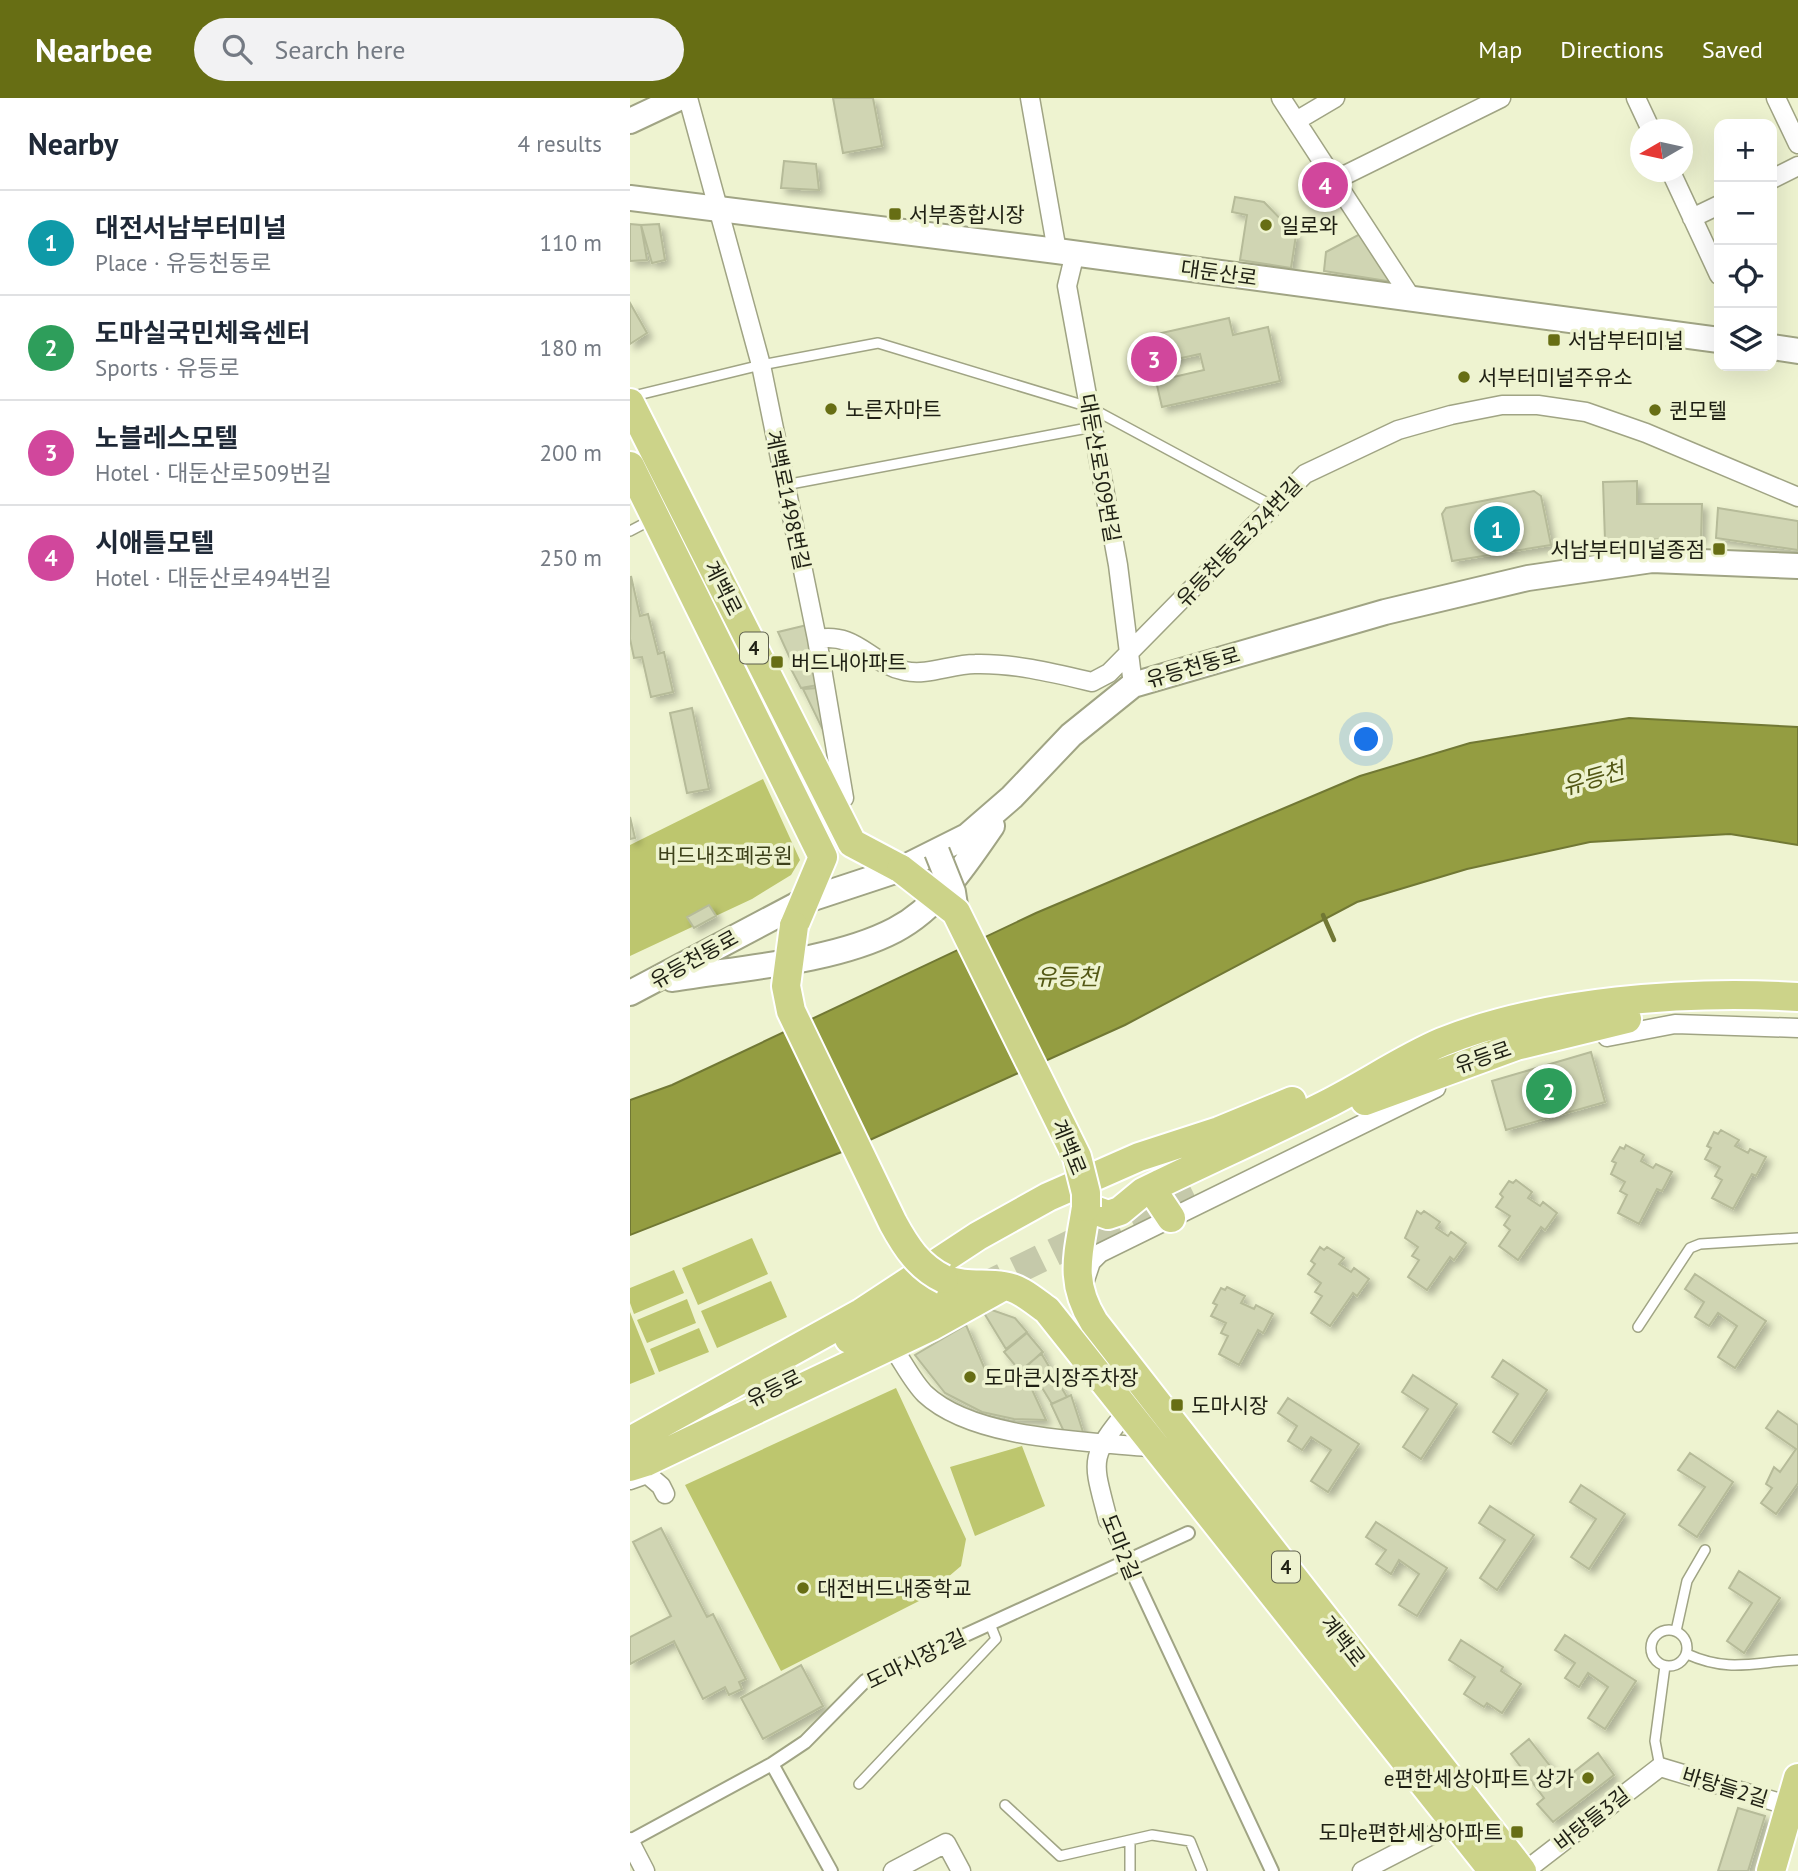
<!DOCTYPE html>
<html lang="en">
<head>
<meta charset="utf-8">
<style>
	:root { --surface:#fff; --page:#f2f2f3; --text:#1f2937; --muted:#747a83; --line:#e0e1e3; --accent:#676e14 }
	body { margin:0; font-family:"PT Sans","Noto Sans KR",sans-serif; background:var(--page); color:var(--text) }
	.controls { position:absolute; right:21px; top:21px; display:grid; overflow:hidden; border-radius:14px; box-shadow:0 7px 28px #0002 }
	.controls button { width:63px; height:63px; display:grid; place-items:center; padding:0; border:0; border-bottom:2px solid var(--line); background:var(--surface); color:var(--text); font:35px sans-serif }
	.compass { position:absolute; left:1000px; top:21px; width:63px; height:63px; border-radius:50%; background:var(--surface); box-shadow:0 7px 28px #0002; rotate:261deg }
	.you { position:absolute; left:737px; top:642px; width:24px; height:24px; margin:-18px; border:5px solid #fff; border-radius:50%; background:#1a73e8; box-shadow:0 0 0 10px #1a73e833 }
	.badge { display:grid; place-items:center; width:46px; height:46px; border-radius:50%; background:var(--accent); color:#fff; font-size:23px; font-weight:700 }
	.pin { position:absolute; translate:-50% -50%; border:4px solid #fff; box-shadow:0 2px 7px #0006 }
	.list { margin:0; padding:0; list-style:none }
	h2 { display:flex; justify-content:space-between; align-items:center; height:91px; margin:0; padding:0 28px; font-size:30px }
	h2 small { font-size:23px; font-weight:400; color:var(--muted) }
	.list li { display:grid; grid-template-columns:46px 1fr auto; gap:21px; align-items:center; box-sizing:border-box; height:105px; padding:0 28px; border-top:2px solid var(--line) }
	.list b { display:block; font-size:26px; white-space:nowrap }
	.list p { margin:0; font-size:23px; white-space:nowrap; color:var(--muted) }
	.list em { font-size:23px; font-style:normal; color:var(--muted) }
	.icon { flex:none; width:38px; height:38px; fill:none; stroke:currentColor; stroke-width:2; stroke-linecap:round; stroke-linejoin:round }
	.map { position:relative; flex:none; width:1168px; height:1773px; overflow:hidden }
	header { display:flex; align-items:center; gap:42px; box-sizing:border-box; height:98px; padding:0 35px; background:var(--accent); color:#fff }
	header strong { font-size:33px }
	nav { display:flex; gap:38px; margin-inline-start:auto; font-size:24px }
	.search { width:490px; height:63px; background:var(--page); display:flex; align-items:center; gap:18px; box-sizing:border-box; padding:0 24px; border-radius:38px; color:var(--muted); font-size:26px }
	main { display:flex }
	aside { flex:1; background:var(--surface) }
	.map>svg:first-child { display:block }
	.green { fill:#bdc66e }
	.water { fill:#949d41; stroke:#717834; stroke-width:2 }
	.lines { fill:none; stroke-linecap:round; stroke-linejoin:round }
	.stream { stroke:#717834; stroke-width:4.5 }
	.building { fill:#d0d5b3; stroke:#b6bb99; stroke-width:2; filter:url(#shadow) }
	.primary-tunnel { stroke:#c5c9aa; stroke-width:28; stroke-dasharray:28 14; stroke-linecap:butt }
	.service-casing { stroke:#a0a484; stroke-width:12 }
	.pedestrian-casing { stroke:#a0a484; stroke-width:16 }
	.minor-casing { stroke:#a0a484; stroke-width:21 }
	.secondary-casing { stroke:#a0a484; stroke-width:28 }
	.primary-casing { stroke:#fff; stroke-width:32 }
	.service { stroke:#fff; stroke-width:9 }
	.pedestrian { stroke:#fff; stroke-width:12 }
	.minor { stroke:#fff; stroke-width:18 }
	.secondary { stroke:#fff; stroke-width:24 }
	.primary { stroke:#ccd389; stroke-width:28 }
	.secondary-bridge-casing { stroke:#a0a484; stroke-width:28; stroke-linecap:butt }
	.primary-bridge-casing { stroke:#fff; stroke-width:32; stroke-linecap:butt }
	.secondary-bridge { stroke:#fff; stroke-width:24 }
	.primary-bridge { stroke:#ccd389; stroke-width:28 }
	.poi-dot { fill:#676e14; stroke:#eef3d0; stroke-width:2.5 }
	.labels { text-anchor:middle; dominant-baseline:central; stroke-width:7; stroke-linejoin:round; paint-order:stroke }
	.shield { fill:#eef3d0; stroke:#5d5f4c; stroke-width:2 }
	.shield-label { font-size:19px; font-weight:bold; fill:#1f2014 }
	.poi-label { font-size:21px; fill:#1f2014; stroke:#eef3d0; text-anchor:start }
	.street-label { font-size:21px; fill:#1f2014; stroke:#eef3d0 }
	.park-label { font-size:21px; fill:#3d411a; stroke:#eef3d0 }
	.water-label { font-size:23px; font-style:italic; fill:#535815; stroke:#eef3d0 }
</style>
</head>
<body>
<header>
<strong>Nearbee</strong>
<div class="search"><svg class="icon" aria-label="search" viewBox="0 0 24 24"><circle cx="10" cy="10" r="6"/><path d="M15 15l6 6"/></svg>Search here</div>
<nav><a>Map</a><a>Directions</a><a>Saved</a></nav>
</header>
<main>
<aside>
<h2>Nearby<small>4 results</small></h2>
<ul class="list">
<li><span class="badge" style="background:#0f9aa8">1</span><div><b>대전서남부터미널</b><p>Place · 유등천동로</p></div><em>110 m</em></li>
<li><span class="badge" style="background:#2e9e5b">2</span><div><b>도마실국민체육센터</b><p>Sports · 유등로</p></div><em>180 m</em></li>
<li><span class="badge" style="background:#d1479c">3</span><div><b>노블레스모텔</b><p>Hotel · 대둔산로509번길</p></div><em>200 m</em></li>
<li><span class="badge" style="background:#d1479c">4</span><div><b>시애틀모텔</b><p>Hotel · 대둔산로494번길</p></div><em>250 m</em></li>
</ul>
</aside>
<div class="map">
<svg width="1168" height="1773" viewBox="0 0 1168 1773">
	<defs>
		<filter id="shadow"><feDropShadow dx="5" dy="5" stdDeviation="3.5" flood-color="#0004"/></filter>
	</defs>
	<rect width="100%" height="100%" fill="#eef3d0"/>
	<!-- green -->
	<path class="green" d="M 133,681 L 170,762 L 161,777 L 122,801 L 0,858 L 0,747 Z
		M 122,1140 L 138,1176 L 68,1207 L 52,1170 Z
		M 44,1172 L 54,1195 L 4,1216 L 0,1205 L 0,1190 Z
		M 141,1183 L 157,1219 L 87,1250 L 71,1213 Z
		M 57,1201 L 66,1225 L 17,1245 L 7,1222 Z
		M 0,1214 L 25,1276 L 0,1286 Z
		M 69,1230 L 79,1254 L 29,1274 L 20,1251 Z
		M 266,1290 L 336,1441 L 331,1468 L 291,1502 L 151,1573 L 55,1387 Z
		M 392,1348 L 415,1408 L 345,1438 L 320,1369 Z"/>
	<!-- water -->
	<path class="water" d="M 999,620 L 1168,629 L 1168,747 L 1100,736 L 960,744 L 837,771 L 727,804 L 495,927 L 222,1050 L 0,1137 L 0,1002 L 42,987 L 406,815 L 730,678 L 840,645 Z"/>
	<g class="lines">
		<!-- stream -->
		<path class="stream" d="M 693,817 L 704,842"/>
	</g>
	<!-- building -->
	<path class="building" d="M 203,0 L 243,0 L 252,48 L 213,55 Z
		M 154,63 L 186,66 L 189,92 L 151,90 Z
		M 605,99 L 634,104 L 666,137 L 661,170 L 610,162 L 617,117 L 602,114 Z
		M 0,126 L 11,127 L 17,162 L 0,163 Z
		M 29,126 L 35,162 L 22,165 L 11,127 Z
		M 732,135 L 762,179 L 757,183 L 694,173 L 696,154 Z
		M 0,205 L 17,235 L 0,246 Z
		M 599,220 L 603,237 L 638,229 L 650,283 L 532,309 L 526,283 L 574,272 L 570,256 L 524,266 L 518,238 Z
		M 1007,383 L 1007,406 L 1072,406 L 1071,441 L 975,442 L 973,384 Z
		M 904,393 L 911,398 L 921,447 L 822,463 L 812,416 L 816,410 Z
		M 1088,410 L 1168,423 L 1168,452 L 1086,440 Z
		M 1,478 L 10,518 L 18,516 L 28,556 L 34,554 L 43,594 L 21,599 L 12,559 L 4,560 L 0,541 Z
		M 177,527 L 185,565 L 163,567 L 148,534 Z
		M 184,567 L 188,587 L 171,590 L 161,571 Z
		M 189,590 L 199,629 L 192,630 L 173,591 Z
		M 62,610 L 79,691 L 57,695 L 40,615 Z
		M 0,719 L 5,740 L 0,741 Z
		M 79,807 L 86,818 L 64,830 L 57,819 Z
		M 961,954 L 975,1004 L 876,1032 L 862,983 Z
		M 1091,1032 L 1109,1042 L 1105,1048 L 1118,1055 L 1120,1051 L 1136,1059 L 1126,1078 L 1122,1076 L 1103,1111 L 1082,1100 L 1092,1082 L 1085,1078 L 1090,1069 L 1075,1061 L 1081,1050 L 1077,1048 L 1084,1034 L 1088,1036 Z
		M 996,1047 L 1014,1057 L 1011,1063 L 1023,1070 L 1026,1066 L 1042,1074 L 1032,1093 L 1027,1091 L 1009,1126 L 988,1115 L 997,1097 L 990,1093 L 995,1084 L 981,1076 L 986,1065 L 982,1063 L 990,1049 L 994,1051 Z
		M 886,1082 L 902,1094 L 898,1100 L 910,1108 L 913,1104 L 927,1115 L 915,1132 L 911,1129 L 888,1162 L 869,1148 L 880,1132 L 874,1127 L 880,1118 L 866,1109 L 873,1099 L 870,1096 L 879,1083 L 883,1085 Z
		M 787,1113 L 791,1116 L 794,1113 L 810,1124 L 806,1130 L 818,1138 L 821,1134 L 836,1145 L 824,1162 L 820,1159 L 797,1192 L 778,1179 L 789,1162 L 782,1158 L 788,1149 L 775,1140 Z
		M 690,1149 L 694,1152 L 697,1149 L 714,1160 L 709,1166 L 721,1174 L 724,1170 L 739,1181 L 727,1198 L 723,1195 L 700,1228 L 681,1215 L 692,1198 L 685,1194 L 691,1185 L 678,1176 L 685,1166 L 681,1163 Z
		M 1065,1176 L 1136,1223 L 1105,1270 L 1088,1259 L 1107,1228 L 1088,1215 L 1079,1228 L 1065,1219 L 1074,1204 L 1055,1191 Z
		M 597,1189 L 615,1198 L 611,1205 L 624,1211 L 626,1207 L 643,1216 L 633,1235 L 628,1232 L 609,1267 L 589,1256 L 598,1238 L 591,1235 L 596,1225 L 581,1218 L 587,1207 L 583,1205 L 591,1190 L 595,1192 Z
		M 359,1211 L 385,1220 L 397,1234 L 376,1251 L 354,1215 Z
		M 336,1227 L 356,1274 L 399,1285 L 416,1322 L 384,1321 L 352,1314 L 315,1295 L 285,1257 Z
		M 397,1235 L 413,1254 L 390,1273 L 374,1254 Z
		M 411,1255 L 437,1299 L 422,1306 L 398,1267 Z
		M 873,1262 L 917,1292 L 881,1346 L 863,1334 L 888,1296 L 862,1279 Z
		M 783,1277 L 827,1306 L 791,1361 L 773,1349 L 798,1311 L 772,1294 Z
		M 441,1297 L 455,1340 L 437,1340 L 421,1306 Z
		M 658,1300 L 729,1346 L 698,1394 L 681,1383 L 701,1352 L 681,1339 L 672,1352 L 658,1343 L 667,1328 L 648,1315 Z
		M 1148,1313 L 1168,1327 L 1168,1385 L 1146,1416 L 1131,1405 L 1142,1390 L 1136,1386 L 1144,1369 L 1150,1374 L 1166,1351 L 1136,1330 Z
		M 1060,1355 L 1103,1384 L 1067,1439 L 1049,1427 L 1075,1389 L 1048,1372 Z
		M 951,1387 L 995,1416 L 959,1471 L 941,1459 L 966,1421 L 940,1404 Z
		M 860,1408 L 904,1437 L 867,1492 L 850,1480 L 875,1442 L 849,1425 Z
		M 746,1424 L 817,1470 L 787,1518 L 769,1507 L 789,1476 L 769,1462 L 761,1476 L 746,1466 L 756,1452 L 736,1439 Z
		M 31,1430 L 77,1519 L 83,1516 L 116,1581 L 109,1584 L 112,1591 L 99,1597 L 95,1589 L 73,1601 L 44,1543 L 0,1566 L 0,1539 L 41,1518 L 3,1444 Z
		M 1109,1473 L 1150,1500 L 1114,1555 L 1097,1543 L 1122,1505 L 1099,1490 Z
		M 935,1537 L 1006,1583 L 975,1631 L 958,1620 L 978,1589 L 958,1575 L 949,1589 L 935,1580 L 945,1565 L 925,1552 Z
		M 831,1542 L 873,1569 L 871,1573 L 891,1586 L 872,1615 L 857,1605 L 854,1609 L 834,1596 L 845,1579 L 819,1562 Z
		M 171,1567 L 193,1608 L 133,1641 L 111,1600 Z
		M 899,1641 L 932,1683 L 968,1655 L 984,1677 L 923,1724 L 907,1706 L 914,1700 L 881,1656 Z
		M 1108,1710 L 1135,1718 L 1118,1773 L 1088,1773 Z"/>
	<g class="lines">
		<!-- primary-tunnel -->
		<path class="primary-tunnel" d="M 348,1191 L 560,1088"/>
		<!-- service casing -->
		<g class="service-casing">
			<path id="service" d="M 0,299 L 131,267 L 248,245 L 459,309 L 643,408
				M 155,387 L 463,329
				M 0,433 L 21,422
				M 1008,1229 L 1060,1150 L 1070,1146 L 1168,1140
				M1021 1550a18 18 0 1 1 36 0a18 18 0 1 1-36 0Z
				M 1046,1533 L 1057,1483 L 1075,1452
				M 1057,1556 C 1099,1575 1124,1564 1168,1562
				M 1030,1669 L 1025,1643 L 1035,1568
				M 229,1686 L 366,1541 L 360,1526
				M 375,1707 L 430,1758 L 522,1737 L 560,1743 L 572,1773
				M 500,1744 L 500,1773"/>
		</g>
		<!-- pedestrian casing -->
		<g class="pedestrian-casing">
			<path id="pedestrian" d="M 478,1422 L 642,1773
				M 142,1666 L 201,1773
				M 0,1743 L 142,1666 L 175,1644 L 235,1583 L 558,1435"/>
		</g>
		<!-- minor casing -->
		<g class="minor-casing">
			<path id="minor" d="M 58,0 L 131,267 L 187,541 L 214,700
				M 400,0 L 427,153
				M 651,0 L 782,201
				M 1006,0 L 1021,32
				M 1146,0 L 1168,46
				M 666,23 L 705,0
				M 1041,74 L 1089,177
				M 1142,81 L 1168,68
				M 705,82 L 871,0
				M 1062,120 L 1089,107
				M 445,155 L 437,188 L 488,467 L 503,587
				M 187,541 C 228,534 238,565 275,573 C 297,578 322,566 345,566 C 384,565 424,575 462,584 L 479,575 L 675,376 L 768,332 L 821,317 L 872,307 L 908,307 L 956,314 L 1016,335 L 1168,399
				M 977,939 L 1045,926 L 1168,930
				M 454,1185 L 461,1164 L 470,1155 L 806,990
				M 261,1247 C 272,1262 282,1283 295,1296 C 345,1343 462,1343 528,1350
				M 0,1382 L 17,1376 L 31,1388 L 35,1396
				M 478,1422 C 463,1363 457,1361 498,1312
				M 0,1744 L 15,1773
				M 263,1773 L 316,1745 L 331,1773
				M 732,1773 L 825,1725
				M 895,1773 L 1030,1669 L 1160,1708"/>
		</g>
		<!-- secondary casing -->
		<g class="secondary-casing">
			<path id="secondary" d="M 0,23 L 49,0
				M 0,100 L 427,153 L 1089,242
				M 1142,249 L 1168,253
				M 42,881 C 110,870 204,864 265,832 C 307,810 336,766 362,728
				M 0,895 L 174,803 L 271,771 L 337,738 L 382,699 L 441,637 L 503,587 L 755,514 L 898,480 L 1022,462 L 1168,468"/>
		</g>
		<!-- primary casing -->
		<g class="primary-casing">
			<path id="primary" d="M 0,305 L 222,745 L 271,771
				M 0,368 L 193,759 L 164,828
				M 735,1003 L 886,948 L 997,921
				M 529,1086 L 527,1099 L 541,1120
				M 314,1181 C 335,1189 352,1185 374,1188 C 390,1190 404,1203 417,1212 L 863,1773
				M 219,1241 L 330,1187
				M 0,1343 L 231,1215 L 348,1138 L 418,1099 L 509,1059 L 589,1033 L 662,1003
				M 0,1369 L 16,1364 L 302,1228 L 372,1189
				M 892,1773 L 464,1224 C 438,1182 449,1155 456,1109 L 478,1117 L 490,1113 L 513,1094 C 574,1064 635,1037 695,1007 C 735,987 772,961 812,944 C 913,903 1059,892 1168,899
				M 1141,1773 L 1168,1680"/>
		</g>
		<!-- service -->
		<use href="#service" class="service"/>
		<!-- pedestrian -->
		<use href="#pedestrian" class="pedestrian"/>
		<!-- minor -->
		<use href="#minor" class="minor"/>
		<!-- secondary -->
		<use href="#secondary" class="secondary"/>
		<!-- primary -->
		<use href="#primary" class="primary"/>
		<!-- secondary-bridge casing -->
		<g class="secondary-bridge-casing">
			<path id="secondary-bridge" d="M 307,754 L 323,794 L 326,814"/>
		</g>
		<!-- primary-bridge casing -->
		<g class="primary-bridge-casing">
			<path id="primary-bridge" d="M 271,771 L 326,814 L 447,1059 L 456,1095 L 456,1109
				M 164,828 L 156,888 L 161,913 L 263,1125 C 276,1149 289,1169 314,1181"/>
		</g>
		<!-- secondary-bridge -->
		<use href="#secondary-bridge" class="secondary-bridge"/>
		<!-- primary-bridge -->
		<use href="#primary-bridge" class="primary-bridge"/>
	</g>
	<!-- markers -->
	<g class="poi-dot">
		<rect x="258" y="109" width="14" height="14" rx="3.5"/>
		<circle cx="636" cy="127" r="7"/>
		<rect x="917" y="235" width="14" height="14" rx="3.5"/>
		<circle cx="834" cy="279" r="7"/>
		<circle cx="201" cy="311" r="7"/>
		<circle cx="1025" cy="312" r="7"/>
		<rect x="1082" y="444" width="14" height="14" rx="3.5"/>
		<rect x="140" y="557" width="14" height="14" rx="3.5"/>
		<circle cx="340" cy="1279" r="7"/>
		<rect x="540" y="1300" width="14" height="14" rx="3.5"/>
		<circle cx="173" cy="1490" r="7"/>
		<circle cx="958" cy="1680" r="7"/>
		<rect x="880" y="1727" width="14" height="14" rx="3.5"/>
	</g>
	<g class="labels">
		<!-- shield labels -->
		<g class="shield">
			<rect x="110" y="534.5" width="28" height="31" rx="5"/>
			<rect x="642" y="1453.5" width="28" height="31" rx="5"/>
		</g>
		<g class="shield-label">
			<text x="124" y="550">4</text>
			<text x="656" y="1469">4</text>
		</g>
		<!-- poi labels -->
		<g class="poi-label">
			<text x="279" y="116">서부종합시장</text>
			<text x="650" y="127">일로와</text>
			<text x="938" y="242">서남부터미널</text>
			<text x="848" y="279">서부터미널주유소</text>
			<text x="215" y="311">노른자마트</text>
			<text x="1039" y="312">퀸모텔</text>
			<text x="1075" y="451" text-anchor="end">서남부터미널종점</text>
			<text x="161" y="564">버드내아파트</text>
			<text x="354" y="1279">도마큰시장주차장</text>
			<text x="561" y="1307">도마시장</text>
			<text x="187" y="1490">대전버드내중학교</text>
			<text x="944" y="1680" text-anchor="end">e편한세상아파트 상가</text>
			<text x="873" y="1734" text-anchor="end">도마e편한세상아파트</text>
		</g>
		<!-- street labels -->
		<g class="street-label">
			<text transform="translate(589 175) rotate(8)">대둔산로</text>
			<text transform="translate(470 370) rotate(80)">대둔산로509번길</text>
			<text transform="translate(158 402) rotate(78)">계백로1498번길</text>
			<text transform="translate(609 444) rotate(-46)">유등천동로324번길</text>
			<text transform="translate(93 490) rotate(63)">계백로</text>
			<text transform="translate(563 569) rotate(-16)">유등천동로</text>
			<text transform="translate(64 861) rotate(-29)">유등천동로</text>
			<text transform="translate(853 959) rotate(-19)">유등로</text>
			<text transform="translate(439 1049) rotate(68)">계백로</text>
			<text transform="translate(144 1290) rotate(-26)">유등로</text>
			<text transform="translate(491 1449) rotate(68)">도마2길</text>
			<text transform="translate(713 1543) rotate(52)">계백로</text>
			<text transform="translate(286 1561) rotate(-26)">도마시장2길</text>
			<text transform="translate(1095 1689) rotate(17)">바탕들2길</text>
			<text transform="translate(962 1721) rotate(-38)">바탕들3길</text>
		</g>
		<!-- park labels -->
		<g class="park-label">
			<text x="95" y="757">버드내조폐공원</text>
		</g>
		<!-- water labels -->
		<g class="water-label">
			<text transform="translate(963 680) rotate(-16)">유등천</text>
			<text x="437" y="878">유등천</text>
		</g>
	</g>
</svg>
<div class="controls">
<button>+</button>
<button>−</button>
<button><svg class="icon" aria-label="locate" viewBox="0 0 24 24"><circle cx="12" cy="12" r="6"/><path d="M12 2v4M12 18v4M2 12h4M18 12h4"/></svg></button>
<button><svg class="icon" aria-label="layers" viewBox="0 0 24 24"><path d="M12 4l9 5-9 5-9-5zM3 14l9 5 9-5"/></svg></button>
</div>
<svg class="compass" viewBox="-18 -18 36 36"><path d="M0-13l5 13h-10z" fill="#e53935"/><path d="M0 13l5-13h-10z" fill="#747a83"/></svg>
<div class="you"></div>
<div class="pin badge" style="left:867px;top:431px;background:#0f9aa8">1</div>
<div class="pin badge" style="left:919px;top:993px;background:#2e9e5b">2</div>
<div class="pin badge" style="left:524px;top:261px;background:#d1479c">3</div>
<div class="pin badge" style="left:695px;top:87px;background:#d1479c">4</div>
</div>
</main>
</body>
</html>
